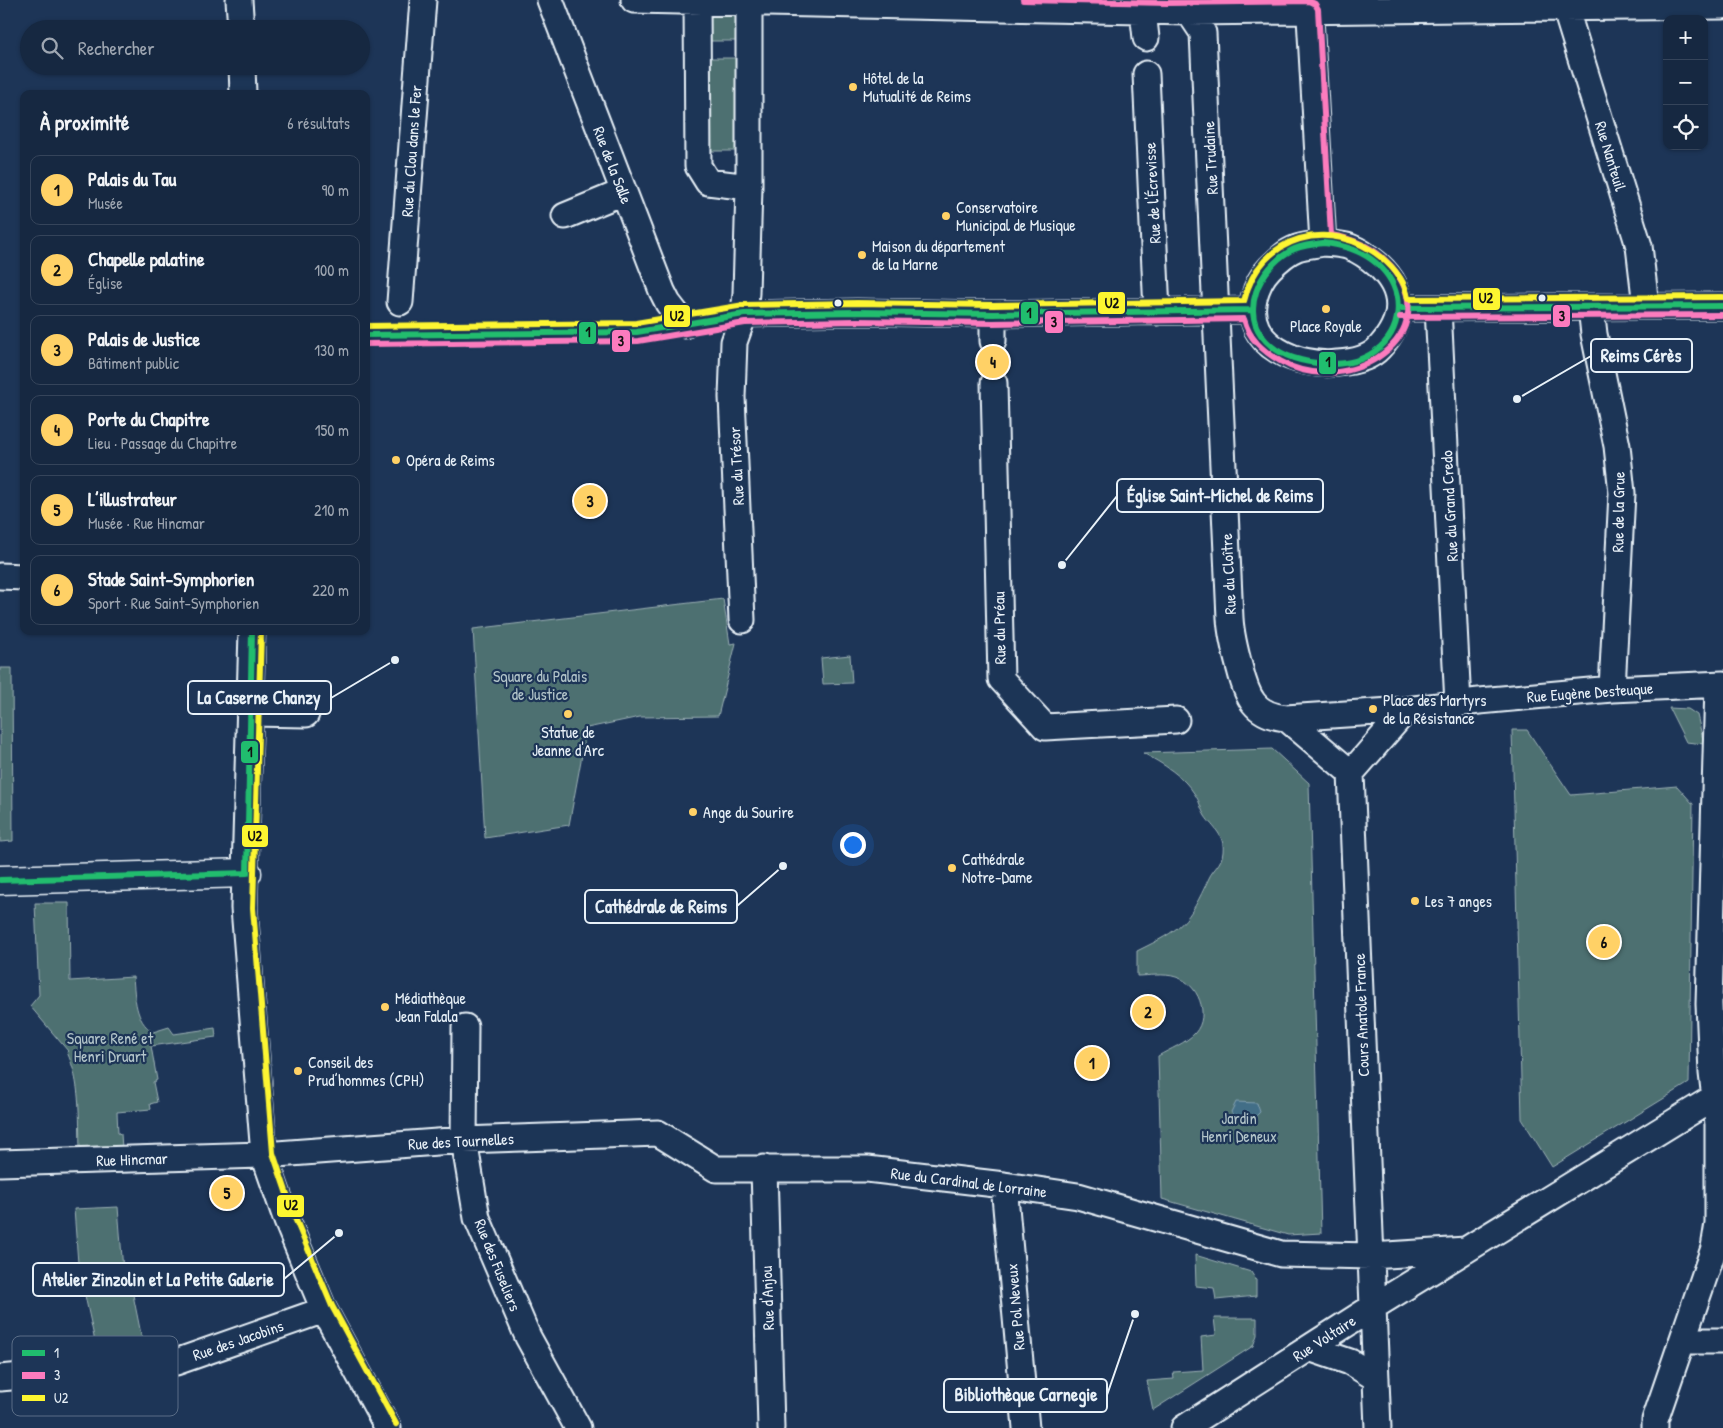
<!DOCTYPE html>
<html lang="fr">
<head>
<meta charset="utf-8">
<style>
	:root { --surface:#162841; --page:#1f3048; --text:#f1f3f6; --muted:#9ea6b1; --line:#35445a; --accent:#ffd166 }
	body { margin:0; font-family:"Patrick Hand",sans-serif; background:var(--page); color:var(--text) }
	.controls { position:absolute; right:15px; top:15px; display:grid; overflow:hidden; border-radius:10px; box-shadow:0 1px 4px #0004 }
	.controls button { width:45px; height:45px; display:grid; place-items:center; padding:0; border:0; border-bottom:1px solid var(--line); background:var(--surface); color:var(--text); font:25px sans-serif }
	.you { position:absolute; left:852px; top:844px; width:18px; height:18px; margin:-12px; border:4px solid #fff; border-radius:50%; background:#1a73e8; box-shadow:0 0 0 8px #1a73e833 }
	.badge { display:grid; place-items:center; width:32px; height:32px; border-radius:50%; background:var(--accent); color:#111; font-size:16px; font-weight:700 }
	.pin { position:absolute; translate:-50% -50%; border:2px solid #fff; box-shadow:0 1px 5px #0006 }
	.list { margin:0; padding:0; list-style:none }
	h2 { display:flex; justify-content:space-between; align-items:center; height:65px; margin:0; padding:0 20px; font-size:21px }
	h2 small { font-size:16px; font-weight:400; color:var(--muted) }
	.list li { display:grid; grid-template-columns:32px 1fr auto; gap:15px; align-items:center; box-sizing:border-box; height:70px; margin:0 10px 10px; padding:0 10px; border:1px solid var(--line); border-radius:10px }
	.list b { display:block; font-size:19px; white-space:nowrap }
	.list p { margin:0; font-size:16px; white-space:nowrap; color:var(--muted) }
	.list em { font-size:16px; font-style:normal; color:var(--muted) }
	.icon { flex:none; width:28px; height:28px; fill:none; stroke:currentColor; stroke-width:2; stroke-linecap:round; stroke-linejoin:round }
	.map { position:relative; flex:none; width:1723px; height:1428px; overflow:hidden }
	.search { position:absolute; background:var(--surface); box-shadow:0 1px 4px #0004; left:20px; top:20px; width:350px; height:55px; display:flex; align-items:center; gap:12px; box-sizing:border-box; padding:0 18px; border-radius:28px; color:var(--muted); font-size:19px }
	.panel { position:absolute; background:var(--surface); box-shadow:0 1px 4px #0004; left:20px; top:90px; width:350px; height:545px; border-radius:10px }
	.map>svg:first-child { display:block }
	.green { fill:#4e7071; stroke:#9bb0b4 }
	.water { fill:#426e87; stroke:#84a2b4 }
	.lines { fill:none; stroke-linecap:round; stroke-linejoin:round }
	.minor-tunnel { stroke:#3b516f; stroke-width:25; stroke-dasharray:25 12; stroke-linecap:butt }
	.minor-casing { stroke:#e8f1f8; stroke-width:29 }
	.tertiary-casing { stroke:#e8f1f8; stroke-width:31 }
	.minor { stroke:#1d3557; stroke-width:25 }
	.tertiary { stroke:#1d3557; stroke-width:28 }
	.bus-1-casing { stroke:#1d3557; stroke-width:10 }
	.bus-2-casing { stroke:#1d3557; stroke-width:10 }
	.bus-3-casing { stroke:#1d3557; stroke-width:10 }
	.bus-1 { stroke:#20bd6e; stroke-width:6 }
	.bus-2 { stroke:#fc7bbe; stroke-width:6 }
	.bus-3 { stroke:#fdf630; stroke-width:6 }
	.poi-dot { fill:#ffd166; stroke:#1d3557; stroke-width:2 }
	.bus-dot { fill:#e8f1f8; stroke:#1d3557; stroke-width:2 }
	.labels { text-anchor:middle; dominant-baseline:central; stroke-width:4.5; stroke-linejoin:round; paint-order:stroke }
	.poi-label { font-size:16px; fill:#e8f1f8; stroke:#1d3557; text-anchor:start }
	.street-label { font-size:16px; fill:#e8f1f8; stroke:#1d3557 }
	.park-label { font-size:16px; fill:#b2c4c9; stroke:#1d3557 }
	.key { fill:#1d3557; stroke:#5a6d87; stroke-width:1 }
	.key-label { font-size:14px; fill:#e8f1f8 }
	.leader { fill:none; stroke:#e8f1f8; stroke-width:2 }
	.callout-dot { fill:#e8f1f8; stroke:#1d3557; stroke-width:2 }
	.callout { fill:#1d3557; stroke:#e8f1f8; stroke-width:2 }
	.callout-label { font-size:18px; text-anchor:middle; font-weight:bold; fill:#e8f1f8 }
	.line-badge { stroke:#1d3557; stroke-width:2 }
	.pale-badge-label { font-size:14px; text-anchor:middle; font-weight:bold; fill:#111 }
</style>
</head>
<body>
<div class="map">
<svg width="1723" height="1428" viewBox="0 0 1723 1428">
	<rect width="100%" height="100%" fill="#1d3557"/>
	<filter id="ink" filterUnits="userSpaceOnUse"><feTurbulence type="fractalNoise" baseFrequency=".02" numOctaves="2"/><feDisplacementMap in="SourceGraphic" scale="10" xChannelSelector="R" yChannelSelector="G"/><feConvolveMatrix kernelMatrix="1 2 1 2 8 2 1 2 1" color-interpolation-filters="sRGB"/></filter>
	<g filter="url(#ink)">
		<!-- green -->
		<path class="green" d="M 706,10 L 746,11 L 746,41 L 706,41 Z
			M 705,58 L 745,58 L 746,151 L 706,151 Z
			M 723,599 L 730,644 L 736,643 L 718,716 L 640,717 L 587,728 L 569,825 L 485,838 L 473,629 Z
			M 850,655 L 852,683 L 823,684 L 821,658 Z
			M 0,668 L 12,668 L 13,841 L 0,842 Z
			M 1669,708 L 1688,709 L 1697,715 L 1704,744 L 1686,742 Z
			M 1512,730 L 1527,730 L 1571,795 L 1677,786 L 1693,804 L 1689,1083 L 1552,1167 L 1522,1119 Z
			M 1272,749 L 1309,783 L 1321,1233 L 1288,1235 L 1162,1199 L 1158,1056 C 1170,1049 1186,1043 1195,1033 C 1211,1015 1198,983 1176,977 C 1164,973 1149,976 1137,976 L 1137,951 C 1182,929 1188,924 1209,878 C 1213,869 1222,864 1223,852 C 1225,835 1213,828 1205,816 C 1201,810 1200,802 1196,796 C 1183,775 1163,764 1143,753 Z
			M 35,903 L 69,903 L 70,981 L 133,977 C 135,998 135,1021 153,1032 L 169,1027 L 174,1034 L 215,1028 L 216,1037 L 151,1046 L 157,1080 L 153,1082 L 157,1102 L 150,1104 L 151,1109 L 117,1112 L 118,1133 L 121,1134 L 122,1148 L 80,1150 C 79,1116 81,1083 67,1052 L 68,1051 L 30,1006 L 39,995 Z
			M 118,1207 L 123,1270 L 128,1270 L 145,1354 L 99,1360 L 81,1277 L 79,1277 L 74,1209 Z
			M 1195,1255 L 1251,1272 L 1256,1280 L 1256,1296 L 1216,1300 L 1214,1288 L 1196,1286 Z
			M 1214,1318 L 1257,1318 L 1257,1335 L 1253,1346 L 1153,1410 L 1147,1381 L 1174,1379 L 1173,1372 L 1203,1370 L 1201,1337 L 1216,1335 Z"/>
		<!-- water -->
		<path class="water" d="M 1236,1102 L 1257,1103 L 1260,1112 L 1254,1118 L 1235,1118 L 1231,1112 Z"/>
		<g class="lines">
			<!-- minor-tunnel -->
			<path class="minor-tunnel" d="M 993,341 L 994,383"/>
			<!-- minor casing -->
			<g class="minor-casing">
				<path id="minor" d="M 239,0 L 241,29
					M 550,0 L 662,291 L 668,303 L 685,325
					M 634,0 L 1188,12 L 1723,6
					M 697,0 L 698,166 L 708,182 L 749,187
					M 1181,0 L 1203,33 L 1230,618 C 1231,636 1235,651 1240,669 C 1247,697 1254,715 1286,718 L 1406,710 L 1479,701 L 1612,689 L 1723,684
					M 1309,0 L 1323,243
					M 1565,7 L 1639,246 L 1646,306
					M 1143,11 L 1146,38
					M 242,66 L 243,94
					M 1146,74 L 1157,312
					M 565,216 L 623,192
					M 1323,243 C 1332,244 1342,244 1350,247 C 1361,251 1370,258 1378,265 C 1406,291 1405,320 1379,348 C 1369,359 1352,362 1338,363 C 1299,368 1243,345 1254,298 C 1257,286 1262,276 1270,268 C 1278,260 1286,252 1297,248 C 1305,245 1315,245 1323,243 Z
					M 400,302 L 423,0
					M 1591,307 L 1594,334 L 1617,446 L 1622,493 L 1612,689
					M 1400,308 L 1723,306
					M 1438,308 L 1458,704
					M 744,314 L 857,312 L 993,314 L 1251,310
					M 993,314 L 993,341
					M 994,383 L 1001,679 L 1045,727 L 1176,720
					M 0,576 L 24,577
					M 742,620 L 732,397 L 734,342 L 744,314 L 746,293 L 749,187 L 749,0
					M 252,631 L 244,908 L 264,1155 L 287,1221 L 324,1310 L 388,1428
					M 250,713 L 306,714
					M 1286,718 L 1351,773
					M 1351,773 L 1378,1428
					M 1351,773 L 1406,710
					M 465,1027 L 464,1140 L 477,1218 L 528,1337 L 578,1428
					M 0,1163 L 264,1155 L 464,1140 L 658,1133 L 716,1169 L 867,1169 L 1004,1185 L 1078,1196 L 1281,1254 L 1371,1256 L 1466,1250
					M 764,1168 L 771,1428
					M 1004,1185 L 1026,1428
					M 1683,1341 L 1723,1341
					M 1309,1348 L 1350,1362 L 1376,1378
					M 0,1378 L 176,1362 L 324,1310
					M 1184,1428 L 1373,1307 L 1723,1092
					M 1655,1428 L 1655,1420 L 1714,1248 L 1718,1223 L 1718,1124 L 1712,1073 L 1709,1004 L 1718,685"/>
			</g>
			<!-- tertiary casing -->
			<g class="tertiary-casing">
				<path id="tertiary" d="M 0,880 L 247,873"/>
			</g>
			<!-- minor -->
			<use href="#minor" class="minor"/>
			<!-- tertiary -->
			<use href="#tertiary" class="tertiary"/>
			<!-- bus-1 casing -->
			<g class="bus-1-casing">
				<path id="bus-1" d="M 1323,243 C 1430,253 1417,376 1317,363 C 1299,361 1279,355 1266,341 C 1238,312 1260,268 1290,251 C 1300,245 1312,245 1323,243 Z
					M 1400,308 L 1723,306
					M 366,335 L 637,332 L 744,314 L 857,312 L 993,314 L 1251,310
					M 247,873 L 252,631
					M 0,880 L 247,873"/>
			</g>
			<!-- bus-2 casing -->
			<g class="bus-2-casing">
				<path id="bus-2" d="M 1400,317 L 1723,315
					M 366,344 L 638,341 L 745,323 L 857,321 L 993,323 L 1244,319 C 1249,339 1263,351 1280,361 C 1349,401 1449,333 1391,266 C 1375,248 1355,239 1331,235 L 1318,9 L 1315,4 L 1309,1 L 1168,3 L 1023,0"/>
			</g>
			<!-- bus-3 casing -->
			<g class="bus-3-casing">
				<path id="bus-3" d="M 366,326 L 636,323 L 744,305 L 857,303 L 993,305 L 1244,301 C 1259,235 1331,216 1382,258 C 1395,269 1406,282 1408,299 L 1723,297
					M 261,631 L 253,908 L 273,1153 L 295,1218 L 332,1306 L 396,1424"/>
			</g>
			<!-- bus-1 -->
			<use href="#bus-1" class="bus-1"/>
			<!-- bus-2 -->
			<use href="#bus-2" class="bus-2"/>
			<!-- bus-3 -->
			<use href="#bus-3" class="bus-3"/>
		</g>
	</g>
	<!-- markers -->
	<g class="poi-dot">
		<circle cx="853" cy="87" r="5"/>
		<circle cx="946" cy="216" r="5"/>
		<circle cx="862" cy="255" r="5"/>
		<circle cx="1326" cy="309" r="5"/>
		<circle cx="396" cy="460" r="5"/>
		<circle cx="1373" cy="709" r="5"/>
		<circle cx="568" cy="714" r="5"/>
		<circle cx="693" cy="812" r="5"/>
		<circle cx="952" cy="868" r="5"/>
		<circle cx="1415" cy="901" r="5"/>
		<circle cx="385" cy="1007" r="5"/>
		<circle cx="298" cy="1071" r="5"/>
	</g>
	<g class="bus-dot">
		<circle cx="1542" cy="298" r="4.5"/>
		<circle cx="838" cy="303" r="4.5"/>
	</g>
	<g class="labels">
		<!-- poi labels -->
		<g class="poi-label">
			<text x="863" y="78">Hôtel de la<tspan x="863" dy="18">Mutualité de Reims</tspan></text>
			<text x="956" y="207">Conservatoire<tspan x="956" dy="18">Municipal de Musique</tspan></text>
			<text x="872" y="246">Maison du département<tspan x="872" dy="18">de la Marne</tspan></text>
			<text x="1326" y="326" text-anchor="middle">Place Royale</text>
			<text x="406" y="460">Opéra de Reims</text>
			<text x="1383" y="700">Place des Martyrs<tspan x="1383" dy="18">de la Résistance</tspan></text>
			<text x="568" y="732" text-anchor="middle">Statue de<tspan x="568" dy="18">Jeanne d'Arc</tspan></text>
			<text x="703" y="812">Ange du Sourire</text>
			<text x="962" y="859">Cathédrale<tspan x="962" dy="18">Notre-Dame</tspan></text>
			<text x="1425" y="901">Les 7 anges</text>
			<text x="395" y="998">Médiathèque<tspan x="395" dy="18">Jean Falala</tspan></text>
			<text x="308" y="1062">Conseil des<tspan x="308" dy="18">Prud’hommes (CPH)</tspan></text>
		</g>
		<!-- street labels -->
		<g class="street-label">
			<text transform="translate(411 151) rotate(-86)">Rue du Clou dans le Fer</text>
			<text transform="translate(1611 156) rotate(73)">Rue Nanteuil</text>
			<text transform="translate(1210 158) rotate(-93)">Rue Trudaine</text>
			<text transform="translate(613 165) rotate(69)">Rue de la Salle</text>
			<text transform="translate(1152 193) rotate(-93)">Rue de l'Écrevisse</text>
			<text transform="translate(736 466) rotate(-93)">Rue du Trésor</text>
			<text transform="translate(1449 506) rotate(-93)">Rue du Grand Credo</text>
			<text transform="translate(1618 512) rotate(-89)">Rue de la Grue</text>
			<text transform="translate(1228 574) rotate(-93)">Rue du Cloître</text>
			<text transform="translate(999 628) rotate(-91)">Rue du Préau</text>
			<text transform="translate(1590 692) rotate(-4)">Rue Eugène Desteuque</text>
			<text transform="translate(1361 1015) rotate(-92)">Cours Anatole France</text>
			<text transform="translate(461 1141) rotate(-3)">Rue des Tournelles</text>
			<text transform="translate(132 1159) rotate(-2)">Rue Hincmar</text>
			<text transform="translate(969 1182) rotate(7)">Rue du Cardinal de Lorraine</text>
			<text transform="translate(498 1265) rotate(68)">Rue des Fuseliers</text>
			<text transform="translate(767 1298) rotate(-92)">Rue d'Anjou</text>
			<text transform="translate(1015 1307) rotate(-95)">Rue Pol Neveux</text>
			<text transform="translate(1324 1338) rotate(-33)">Rue Voltaire</text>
			<text transform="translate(238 1340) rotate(-19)">Rue des Jacobins</text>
		</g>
		<!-- park labels -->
		<g class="park-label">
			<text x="540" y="676">Square du Palais<tspan x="540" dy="18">de Justice</tspan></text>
			<text x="110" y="1038">Square René et<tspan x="110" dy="18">Henri Druart</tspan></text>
			<text x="1239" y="1118">Jardin<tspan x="1239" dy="18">Henri Deneux</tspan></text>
		</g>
	</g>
	<!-- legend -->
	<rect x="12" y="1336" width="166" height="80" rx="8" class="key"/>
	<rect x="22" y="1350" width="23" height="6" fill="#20bd6e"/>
	<rect x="22" y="1372" width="23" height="7" fill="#fc7bbe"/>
	<rect x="22" y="1395" width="23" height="6" fill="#fdf630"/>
	<g class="key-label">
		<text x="54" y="1358">1</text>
		<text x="54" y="1380">3</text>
		<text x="54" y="1403">U2</text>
	</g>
	<!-- callouts -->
	<path class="leader" d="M1517 399L1591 356M1062 565L1117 496M395 660L331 698M783 866L737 906M339 1233L284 1279M1135 1314L1107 1395"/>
	<g class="callout-dot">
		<circle cx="1517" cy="399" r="5"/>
		<circle cx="1062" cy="565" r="5"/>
		<circle cx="395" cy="660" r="5"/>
		<circle cx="783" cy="866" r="5"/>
		<circle cx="339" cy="1233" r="5"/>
		<circle cx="1135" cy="1314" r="5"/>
	</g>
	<g class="callout">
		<rect x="1591" y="339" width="101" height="33" rx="5"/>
		<rect x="1117" y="479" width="206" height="33" rx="5"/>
		<rect x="188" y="681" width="143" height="33" rx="5"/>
		<rect x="585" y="890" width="152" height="33" rx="5"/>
		<rect x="33" y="1263" width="251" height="33" rx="5"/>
		<rect x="944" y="1379" width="163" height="33" rx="5"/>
	</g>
	<g class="callout-label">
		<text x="1641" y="362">Reims Cérès</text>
		<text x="1220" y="502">Église Saint-Michel de Reims</text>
		<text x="259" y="704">La Caserne Chanzy</text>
		<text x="661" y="913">Cathédrale de Reims</text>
		<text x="158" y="1286">Atelier Zinzolin et La Petite Galerie</text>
		<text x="1026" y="1401">Bibliothèque Carnegie</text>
	</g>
	<g class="line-badge">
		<rect x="1472" y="287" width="29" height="24" rx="5" fill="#fdf630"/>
		<rect x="1097" y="291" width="29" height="24" rx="5" fill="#fdf630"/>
		<rect x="1020" y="301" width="19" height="24" rx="5" fill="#20bd6e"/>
		<rect x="1552" y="304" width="19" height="24" rx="5" fill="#fc7bbe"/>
		<rect x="663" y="304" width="28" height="24" rx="5" fill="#fdf630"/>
		<rect x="1044" y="310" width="20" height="24" rx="5" fill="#fc7bbe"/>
		<rect x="578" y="321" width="19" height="24" rx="5" fill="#20bd6e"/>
		<rect x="611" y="329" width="20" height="24" rx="5" fill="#fc7bbe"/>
		<rect x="1318" y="351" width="19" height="24" rx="5" fill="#20bd6e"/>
		<rect x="240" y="740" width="19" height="24" rx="5" fill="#20bd6e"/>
		<rect x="241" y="824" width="28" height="24" rx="5" fill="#fdf630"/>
		<rect x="276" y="1194" width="29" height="24" rx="5" fill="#fdf630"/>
	</g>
	<g class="pale-badge-label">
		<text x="1486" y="303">U2</text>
		<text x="1112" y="308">U2</text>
		<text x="1029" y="318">1</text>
		<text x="1562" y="321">3</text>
		<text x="677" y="321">U2</text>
		<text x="1054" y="327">3</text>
		<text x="588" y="337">1</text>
		<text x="621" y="346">3</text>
		<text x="1328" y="367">1</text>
		<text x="250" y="757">1</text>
		<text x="255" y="841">U2</text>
		<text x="291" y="1210">U2</text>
	</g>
</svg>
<div class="controls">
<button>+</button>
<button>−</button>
<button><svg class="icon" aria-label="locate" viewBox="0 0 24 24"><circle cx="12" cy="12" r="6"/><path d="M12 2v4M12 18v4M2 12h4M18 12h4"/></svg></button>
</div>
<div class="you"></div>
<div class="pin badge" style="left:1092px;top:1063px">1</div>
<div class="pin badge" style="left:1148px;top:1012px">2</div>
<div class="pin badge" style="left:590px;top:501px">3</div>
<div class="pin badge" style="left:993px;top:362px">4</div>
<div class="pin badge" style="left:227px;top:1193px">5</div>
<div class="pin badge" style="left:1604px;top:942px">6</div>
<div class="search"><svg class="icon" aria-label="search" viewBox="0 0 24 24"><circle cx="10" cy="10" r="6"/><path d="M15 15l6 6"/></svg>Rechercher</div>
<section class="panel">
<h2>À proximité<small>6 résultats</small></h2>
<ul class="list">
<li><span class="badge">1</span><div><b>Palais du Tau</b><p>Musée</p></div><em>90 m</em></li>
<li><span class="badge">2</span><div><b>Chapelle palatine</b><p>Église</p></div><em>100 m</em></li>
<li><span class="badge">3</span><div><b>Palais de Justice</b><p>Bâtiment public</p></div><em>130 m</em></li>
<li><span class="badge">4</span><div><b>Porte du Chapitre</b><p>Lieu · Passage du Chapitre</p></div><em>150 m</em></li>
<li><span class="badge">5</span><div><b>L’illustrateur</b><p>Musée · Rue Hincmar</p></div><em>210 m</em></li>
<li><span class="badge">6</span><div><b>Stade Saint-Symphorien</b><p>Sport · Rue Saint-Symphorien</p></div><em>220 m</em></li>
</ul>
</section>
</div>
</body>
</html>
